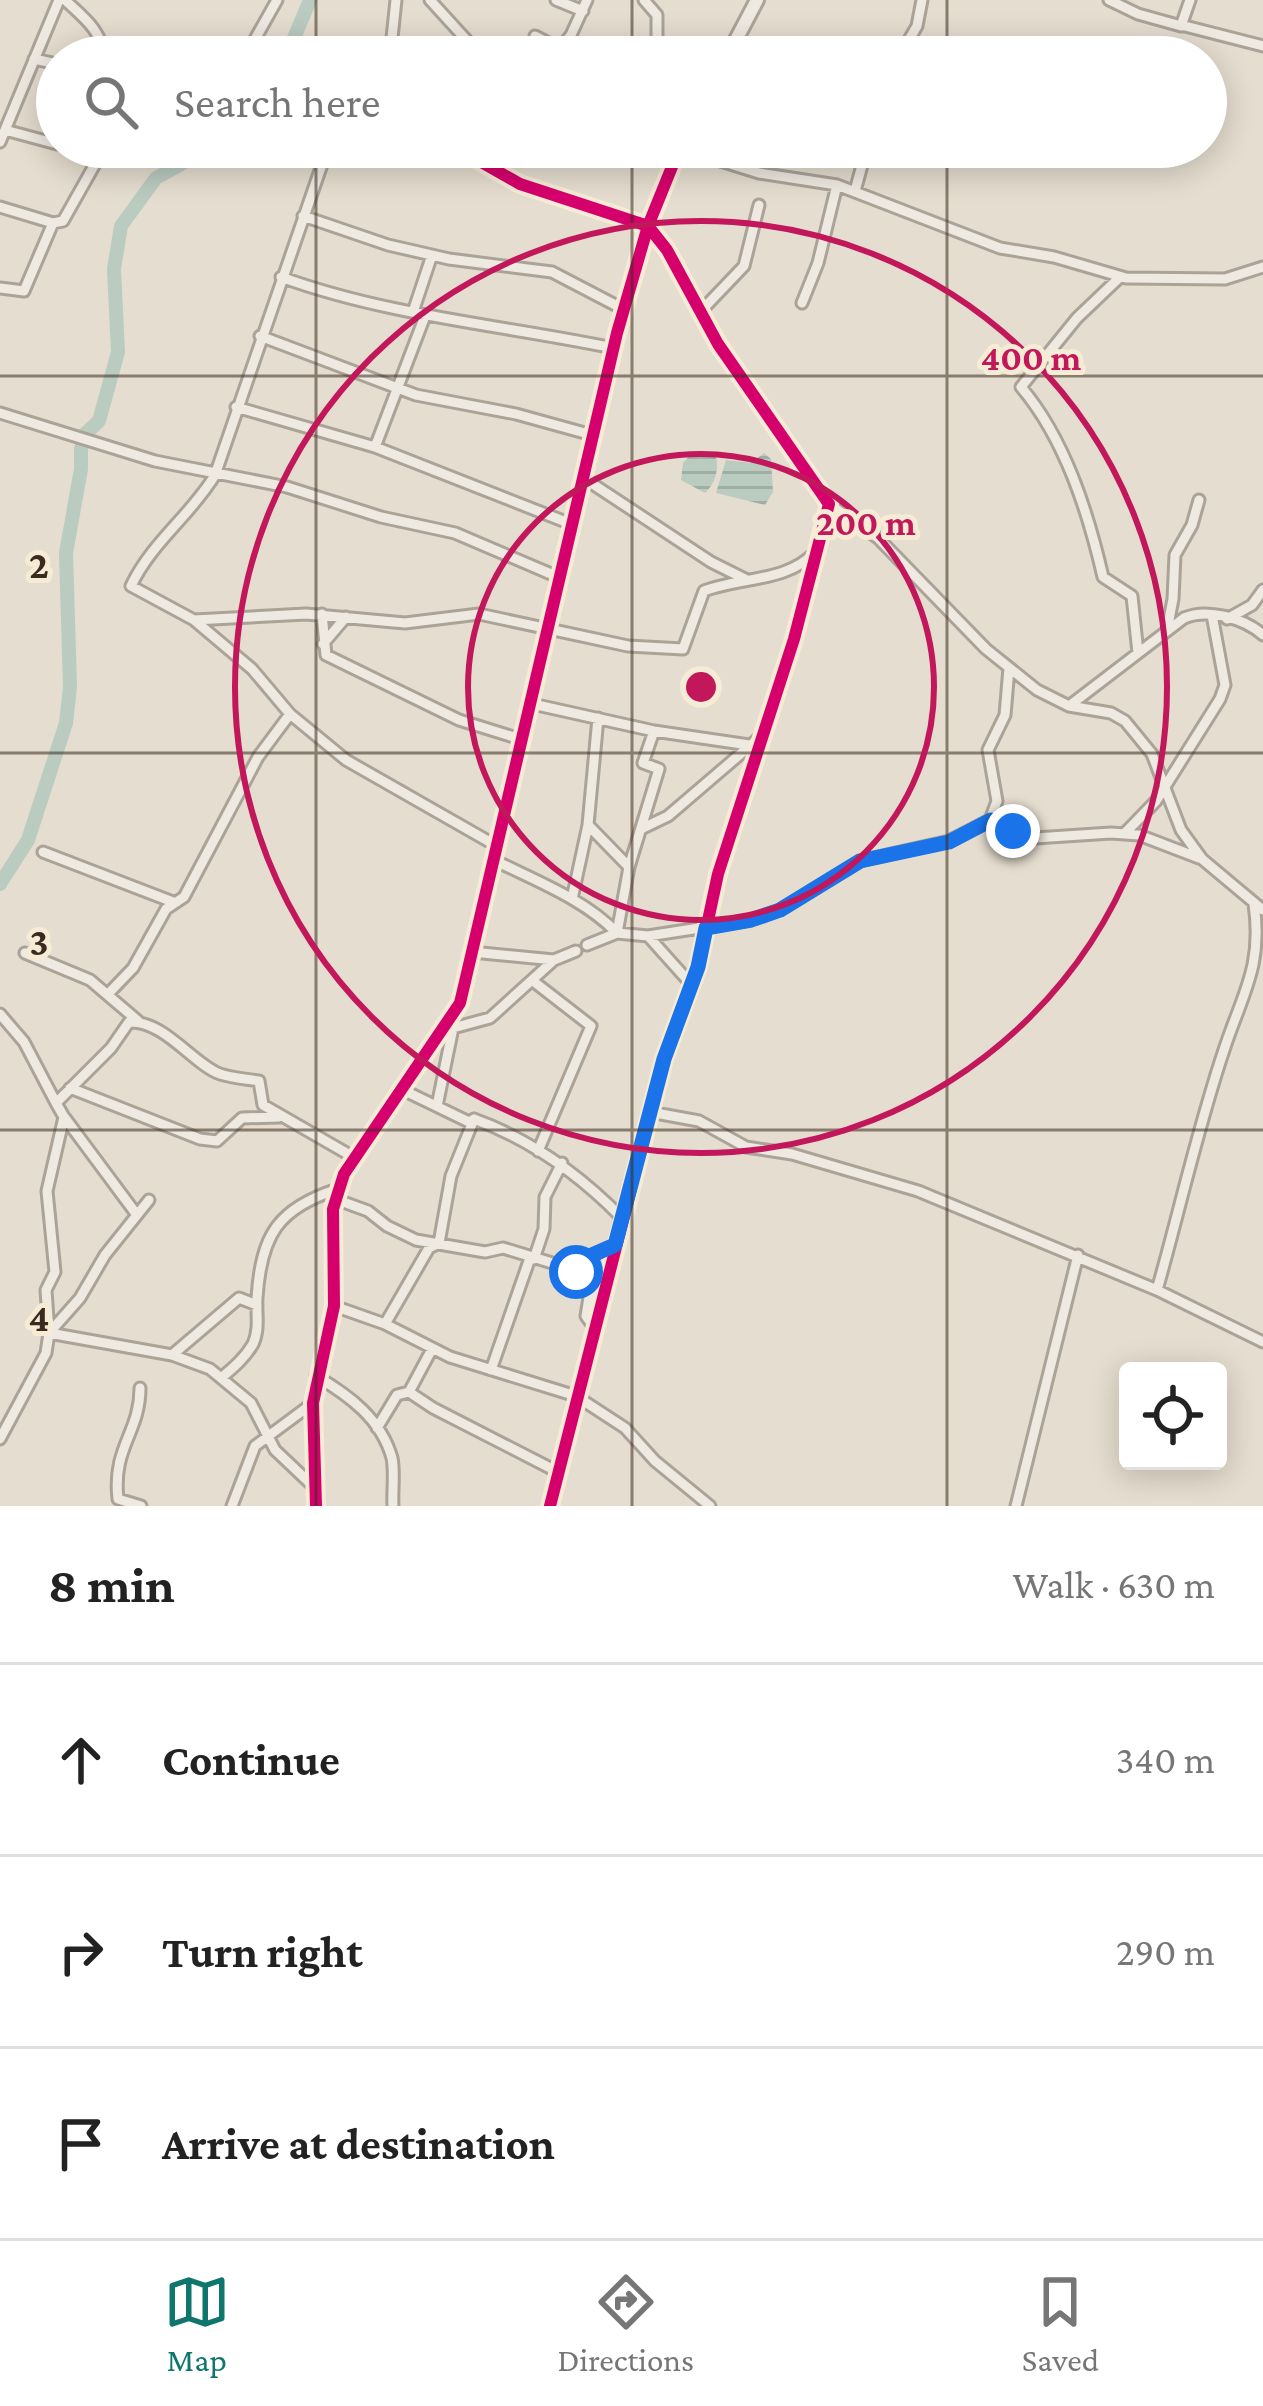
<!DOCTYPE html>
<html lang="en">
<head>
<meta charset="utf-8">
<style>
	:root { --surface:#fff; --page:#f6f6f6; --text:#222; --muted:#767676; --line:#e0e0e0; --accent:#0f766e }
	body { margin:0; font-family:"Crimson Pro",serif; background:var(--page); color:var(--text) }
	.controls { position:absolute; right:36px; bottom:36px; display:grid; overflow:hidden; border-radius:12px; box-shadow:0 6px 30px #0003 }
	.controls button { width:108px; height:108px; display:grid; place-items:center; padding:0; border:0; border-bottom:3px solid var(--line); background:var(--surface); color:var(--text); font:60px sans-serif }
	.stop { position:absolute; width:36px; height:36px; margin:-27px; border:9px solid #1a73e8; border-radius:50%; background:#fff }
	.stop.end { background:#1a73e8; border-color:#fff; box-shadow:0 3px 12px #0008 }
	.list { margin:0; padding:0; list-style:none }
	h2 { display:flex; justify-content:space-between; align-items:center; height:156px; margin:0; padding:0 48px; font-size:51px }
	h2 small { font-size:39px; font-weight:400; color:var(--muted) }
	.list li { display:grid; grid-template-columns:78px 1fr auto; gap:36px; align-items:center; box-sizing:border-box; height:192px; padding:0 48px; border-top:3px solid var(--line) }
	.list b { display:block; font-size:45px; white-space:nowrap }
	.list em { font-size:39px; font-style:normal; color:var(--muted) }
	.icon { flex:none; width:66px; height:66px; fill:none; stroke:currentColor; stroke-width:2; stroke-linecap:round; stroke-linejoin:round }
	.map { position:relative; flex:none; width:1263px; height:1506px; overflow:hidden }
	.search { position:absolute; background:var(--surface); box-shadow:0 6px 30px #0003; left:36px; right:36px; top:36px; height:132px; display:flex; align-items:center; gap:30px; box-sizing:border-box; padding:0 42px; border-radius:66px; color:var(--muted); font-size:45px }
	.sheet { height:732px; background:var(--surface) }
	nav { display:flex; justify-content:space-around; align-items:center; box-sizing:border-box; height:168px; border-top:3px solid var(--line); background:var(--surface); font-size:33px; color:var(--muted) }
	nav a { display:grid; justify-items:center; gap:6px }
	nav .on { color:var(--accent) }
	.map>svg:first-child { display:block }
	.water { fill:url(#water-rules) }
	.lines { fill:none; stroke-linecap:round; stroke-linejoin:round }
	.river { stroke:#bacbc0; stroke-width:14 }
	.minor-casing { stroke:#aba398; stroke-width:15 }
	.tertiary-casing { stroke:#aba398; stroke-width:18 }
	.minor { stroke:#eee9e1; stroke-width:9 }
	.tertiary { stroke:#eee9e1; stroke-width:12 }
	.cycleway-casing { stroke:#f6ebd5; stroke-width:20 }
	.cycleway { stroke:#d6006c; stroke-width:12 }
	.route { stroke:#1a73e8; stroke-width:15 }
	.grid { fill:none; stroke:#3b2b1f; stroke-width:3; stroke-opacity:0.55 }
	.ring { fill:none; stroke:#c2185b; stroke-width:6 }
	.grid-label { font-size:39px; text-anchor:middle; font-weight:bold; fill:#3b2b1f; stroke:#f6ebd5; stroke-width:10; stroke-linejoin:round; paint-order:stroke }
	.centre { fill:#c2185b; stroke:#f6ebd5; stroke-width:6 }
	.ring-label { font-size:36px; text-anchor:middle; font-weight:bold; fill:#c2185b; stroke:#f6ebd5; stroke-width:10; stroke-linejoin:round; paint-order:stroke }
</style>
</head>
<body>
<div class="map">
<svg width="1263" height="1506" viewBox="0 0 1263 1506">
	<defs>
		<pattern id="water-rules" width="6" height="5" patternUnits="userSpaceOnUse" patternTransform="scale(3)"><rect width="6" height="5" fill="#bacbc0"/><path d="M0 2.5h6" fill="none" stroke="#a1aea5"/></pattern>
	</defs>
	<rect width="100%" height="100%" fill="#e5ddcf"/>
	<!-- water -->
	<path class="water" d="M 701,453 L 716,457 C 719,470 715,484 705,493 L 681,480 L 683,463 L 691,454 Z
		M 764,453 L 771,459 L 773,492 L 765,505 L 716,493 L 726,460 L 751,463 Z"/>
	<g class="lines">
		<!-- river -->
		<path class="river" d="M 286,57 L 310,0
			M 0,884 L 28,840 L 66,723 L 70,687 L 66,553 L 81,469 L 81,449 L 85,434 L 99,421 L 118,352 L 114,269 L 121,226 L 156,178 L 212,147"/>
		<!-- minor casing -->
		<g class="minor-casing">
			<path id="minor" d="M 65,0 C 82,16 104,32 103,57
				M 430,0 L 482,57
				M 556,0 L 583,11
				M 644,0 L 657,15 L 657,57
				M 1109,0 L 1138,14 L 1181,26 L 1190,0
				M 1181,25 L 1263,46
				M 535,36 L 576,57
				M 245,57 L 277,0
				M 390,57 L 396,0
				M 553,57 L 571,35 L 587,0
				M 899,57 L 917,26 L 922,0
				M 34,59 L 57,64
				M 5,130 L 57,144
				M 0,142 L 59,0
				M 66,147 L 99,157
				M 328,147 L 215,475 C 191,515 151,543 131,586 L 194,620 L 252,669 L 290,714 L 346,760 L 495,845
				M 455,147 L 520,184 L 648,226 L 667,250 L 718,344 L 829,504 L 794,639 L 718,874 L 698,967 L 664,1059 L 550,1506
				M 642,147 L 671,165
				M 679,148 L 759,173 L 837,185 L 1000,248 L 1054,257 L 1126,278 L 1225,279 L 1263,267
				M 855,191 L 867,147
				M 0,207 L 53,223 L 63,221 L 99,157 L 145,147
				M 303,216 L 388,245 L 449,259 L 552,272 L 623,309
				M 281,277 C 388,316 502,325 613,348
				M 1120,277 L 1077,318 L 1021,387 C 1065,439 1088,512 1103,577 L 1132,596 L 1138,653
				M 0,288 L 24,291 L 53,223
				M 802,303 L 818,263 L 837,185
				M 701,311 L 744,266 L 759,205
				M 413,312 L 432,255
				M 260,336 L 416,395 L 516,414 L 592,435
				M 236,407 L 375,447 L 571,524
				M 0,413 L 155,461 L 287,487 L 381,517 L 455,533 L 558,577
				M 375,447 L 425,316
				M 582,477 L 711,562 L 745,579
				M 829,504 L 878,538 L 986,649 L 1037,690 L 1069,706 L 1111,713 L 1125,721 L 1152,754 L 1181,830 L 1202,859 L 1263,910
				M 322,614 L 326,655 L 459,720 L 520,739
				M 1227,619 L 1252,605 L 1263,590
				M 194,620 L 306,614 L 405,623 L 479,614 L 628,646 L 683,649 L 704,591 C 740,577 788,582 815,552
				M 1167,630 L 1173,599 L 1175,555 L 1192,525 L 1199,500
				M 323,644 L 346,617
				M 528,703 L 654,731 L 749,745
				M 1069,706 L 1184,618 C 1207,608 1244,618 1263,635
				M 990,820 L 1035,838 L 1111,833 L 1139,835 L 1199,858
				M 588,825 L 629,867
				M 641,829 L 668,816 L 766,732
				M 1125,833 L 1156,801 L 1220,699 L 1225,685 L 1212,615
				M 43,852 L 173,902
				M 494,860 C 536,881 584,899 617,933
				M 572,899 L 588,825 L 598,718
				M 617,933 L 629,867 L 659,769 L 643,763 L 654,731
				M 648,936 L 691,984
				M 587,945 L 617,933 L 648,936 L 751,920 L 780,910 L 860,861 L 949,841 L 990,820 L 997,801 L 988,750 L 1005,715 L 1009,668
				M 472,952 L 554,960 L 576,951
				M 25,953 L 90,980 L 138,1021
				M 533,981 L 591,1026 L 538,1151
				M 109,993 L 133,968 L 166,909 L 184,897 L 258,757 L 290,714
				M 0,1014 L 24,1042 L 56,1103
				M 453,1028 L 490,1018 L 554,960
				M 70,1088 L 200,1139 L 217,1141 L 242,1118 L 279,1117
				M 403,1090 L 469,1122 L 474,1119 C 532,1140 579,1174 622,1218
				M 437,1106 L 454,1023
				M 650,1112 L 699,1121 L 746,1147 L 792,1154 L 918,1191 L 1157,1290 L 1263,1342
				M 65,1118 L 137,1215
				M 335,1199 L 368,1211 L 387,1226 L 416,1240 L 485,1252 L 503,1248 L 585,1273 L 592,1279 L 586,1316 L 594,1327
				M 149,1200 L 105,1255 L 80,1298 L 49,1333 L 172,1355 L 210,1369 L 251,1403 L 275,1450 L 314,1487
				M 534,1259 L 544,1229 L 545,1197 L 562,1163
				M 569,1271 L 576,1263 L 615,1245
				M 1157,1290 C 1180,1209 1198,1126 1225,1047 C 1243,993 1263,965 1254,904
				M 334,1306 L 385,1324 L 450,1357 L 576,1396 L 625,1428 L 655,1461 L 710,1506
				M 385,1324 L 429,1248 L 439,1243 L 451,1176 L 474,1119
				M 172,1355 L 239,1298 L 257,1305
				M 491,1370 L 530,1258
				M 316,1376 C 350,1396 381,1419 392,1458 C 395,1472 392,1492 393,1506
				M 221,1378 C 233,1368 245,1358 253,1344 C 260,1329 256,1313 257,1298 C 261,1235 278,1208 338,1189
				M 140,1388 C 140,1433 112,1447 118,1499 L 141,1506
				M 409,1392 L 433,1408 L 556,1471
				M 377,1428 L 397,1395 L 409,1392 L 432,1349
				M 0,1439 L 46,1353 L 49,1333 L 46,1290 L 55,1272 L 47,1191 L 64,1117 L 56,1103 L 111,1048 L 129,1022 C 164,1020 194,1065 220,1074 C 232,1078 246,1079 259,1081 L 263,1105 L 355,1158
				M 232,1506 L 255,1446 L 313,1403
				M 1016,1506 L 1078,1255"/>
		</g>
		<!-- tertiary casing -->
		<g class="tertiary-casing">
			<path id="tertiary" d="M 727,57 L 757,0
				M 316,1506 L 313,1403 L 334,1306 L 333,1209 L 344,1174 L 460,1003 L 617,333 L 648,226 L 680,147"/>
		</g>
		<!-- minor -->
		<use href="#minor" class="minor"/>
		<!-- tertiary -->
		<use href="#tertiary" class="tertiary"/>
		<!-- cycleway casing -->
		<g class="cycleway-casing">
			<path id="cycleway" d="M 455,147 L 520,184 L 648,226 L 667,250 L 718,344 L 829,504 L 794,639 L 718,874 L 698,967 L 664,1059 L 550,1506
				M 316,1506 L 313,1403 L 334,1306 L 333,1209 L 344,1174 L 460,1003 L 617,333 L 648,226 L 680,147"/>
		</g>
		<!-- cycleway -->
		<use href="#cycleway" class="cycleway"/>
	</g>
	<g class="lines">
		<!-- route -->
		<path class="route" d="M 576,1272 L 569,1271 L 576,1262 L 615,1245 L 664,1059 L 698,967 L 706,928 L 751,920 L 780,910 L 860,861 L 949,842 L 991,820 L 1013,831"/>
	</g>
	<!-- grid -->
	<path class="grid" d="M 316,0 L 316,57M 632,0 L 632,57M 947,0 L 947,57M 316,147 L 316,1506M 632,147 L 632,1506M 947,147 L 947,1506M 0,376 L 1263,376M 0,753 L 1263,753M 0,1130 L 1263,1130"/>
	<!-- distance rings -->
	<g class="ring">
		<circle cx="701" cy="687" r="233"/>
		<circle cx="701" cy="687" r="466"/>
	</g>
	<g class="grid-label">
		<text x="39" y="578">2</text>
		<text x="39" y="955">3</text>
		<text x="39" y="1331">4</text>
	</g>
	<circle cx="701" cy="687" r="18" class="centre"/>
	<g class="ring-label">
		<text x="1031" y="370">400 m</text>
		<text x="866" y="535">200 m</text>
	</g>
</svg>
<div class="controls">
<button><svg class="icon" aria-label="locate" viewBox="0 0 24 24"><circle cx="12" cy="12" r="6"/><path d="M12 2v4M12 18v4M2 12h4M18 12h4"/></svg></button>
</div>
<div class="stop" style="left:576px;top:1272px"></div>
<div class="stop end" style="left:1013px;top:831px"></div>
<div class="search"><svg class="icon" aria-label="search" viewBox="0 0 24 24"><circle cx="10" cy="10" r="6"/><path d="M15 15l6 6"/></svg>Search here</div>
</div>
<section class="sheet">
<h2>8 min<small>Walk · 630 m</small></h2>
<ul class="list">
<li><svg class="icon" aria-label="ahead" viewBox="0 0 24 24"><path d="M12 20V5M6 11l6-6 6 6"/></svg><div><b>Continue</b></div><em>340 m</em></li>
<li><svg class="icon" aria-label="right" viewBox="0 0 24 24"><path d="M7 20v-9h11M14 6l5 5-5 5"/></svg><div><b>Turn right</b></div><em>290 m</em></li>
<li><svg class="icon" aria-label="arrive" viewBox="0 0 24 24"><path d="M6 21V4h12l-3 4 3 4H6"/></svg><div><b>Arrive at destination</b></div></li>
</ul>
</section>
<nav>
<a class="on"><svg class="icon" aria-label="map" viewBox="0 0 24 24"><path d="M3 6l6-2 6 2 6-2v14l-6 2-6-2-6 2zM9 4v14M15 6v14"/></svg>Map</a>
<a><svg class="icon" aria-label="directions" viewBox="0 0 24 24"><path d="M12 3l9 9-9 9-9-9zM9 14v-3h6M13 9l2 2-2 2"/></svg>Directions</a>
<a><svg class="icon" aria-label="saved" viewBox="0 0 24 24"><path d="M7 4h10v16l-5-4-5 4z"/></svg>Saved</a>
</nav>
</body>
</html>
